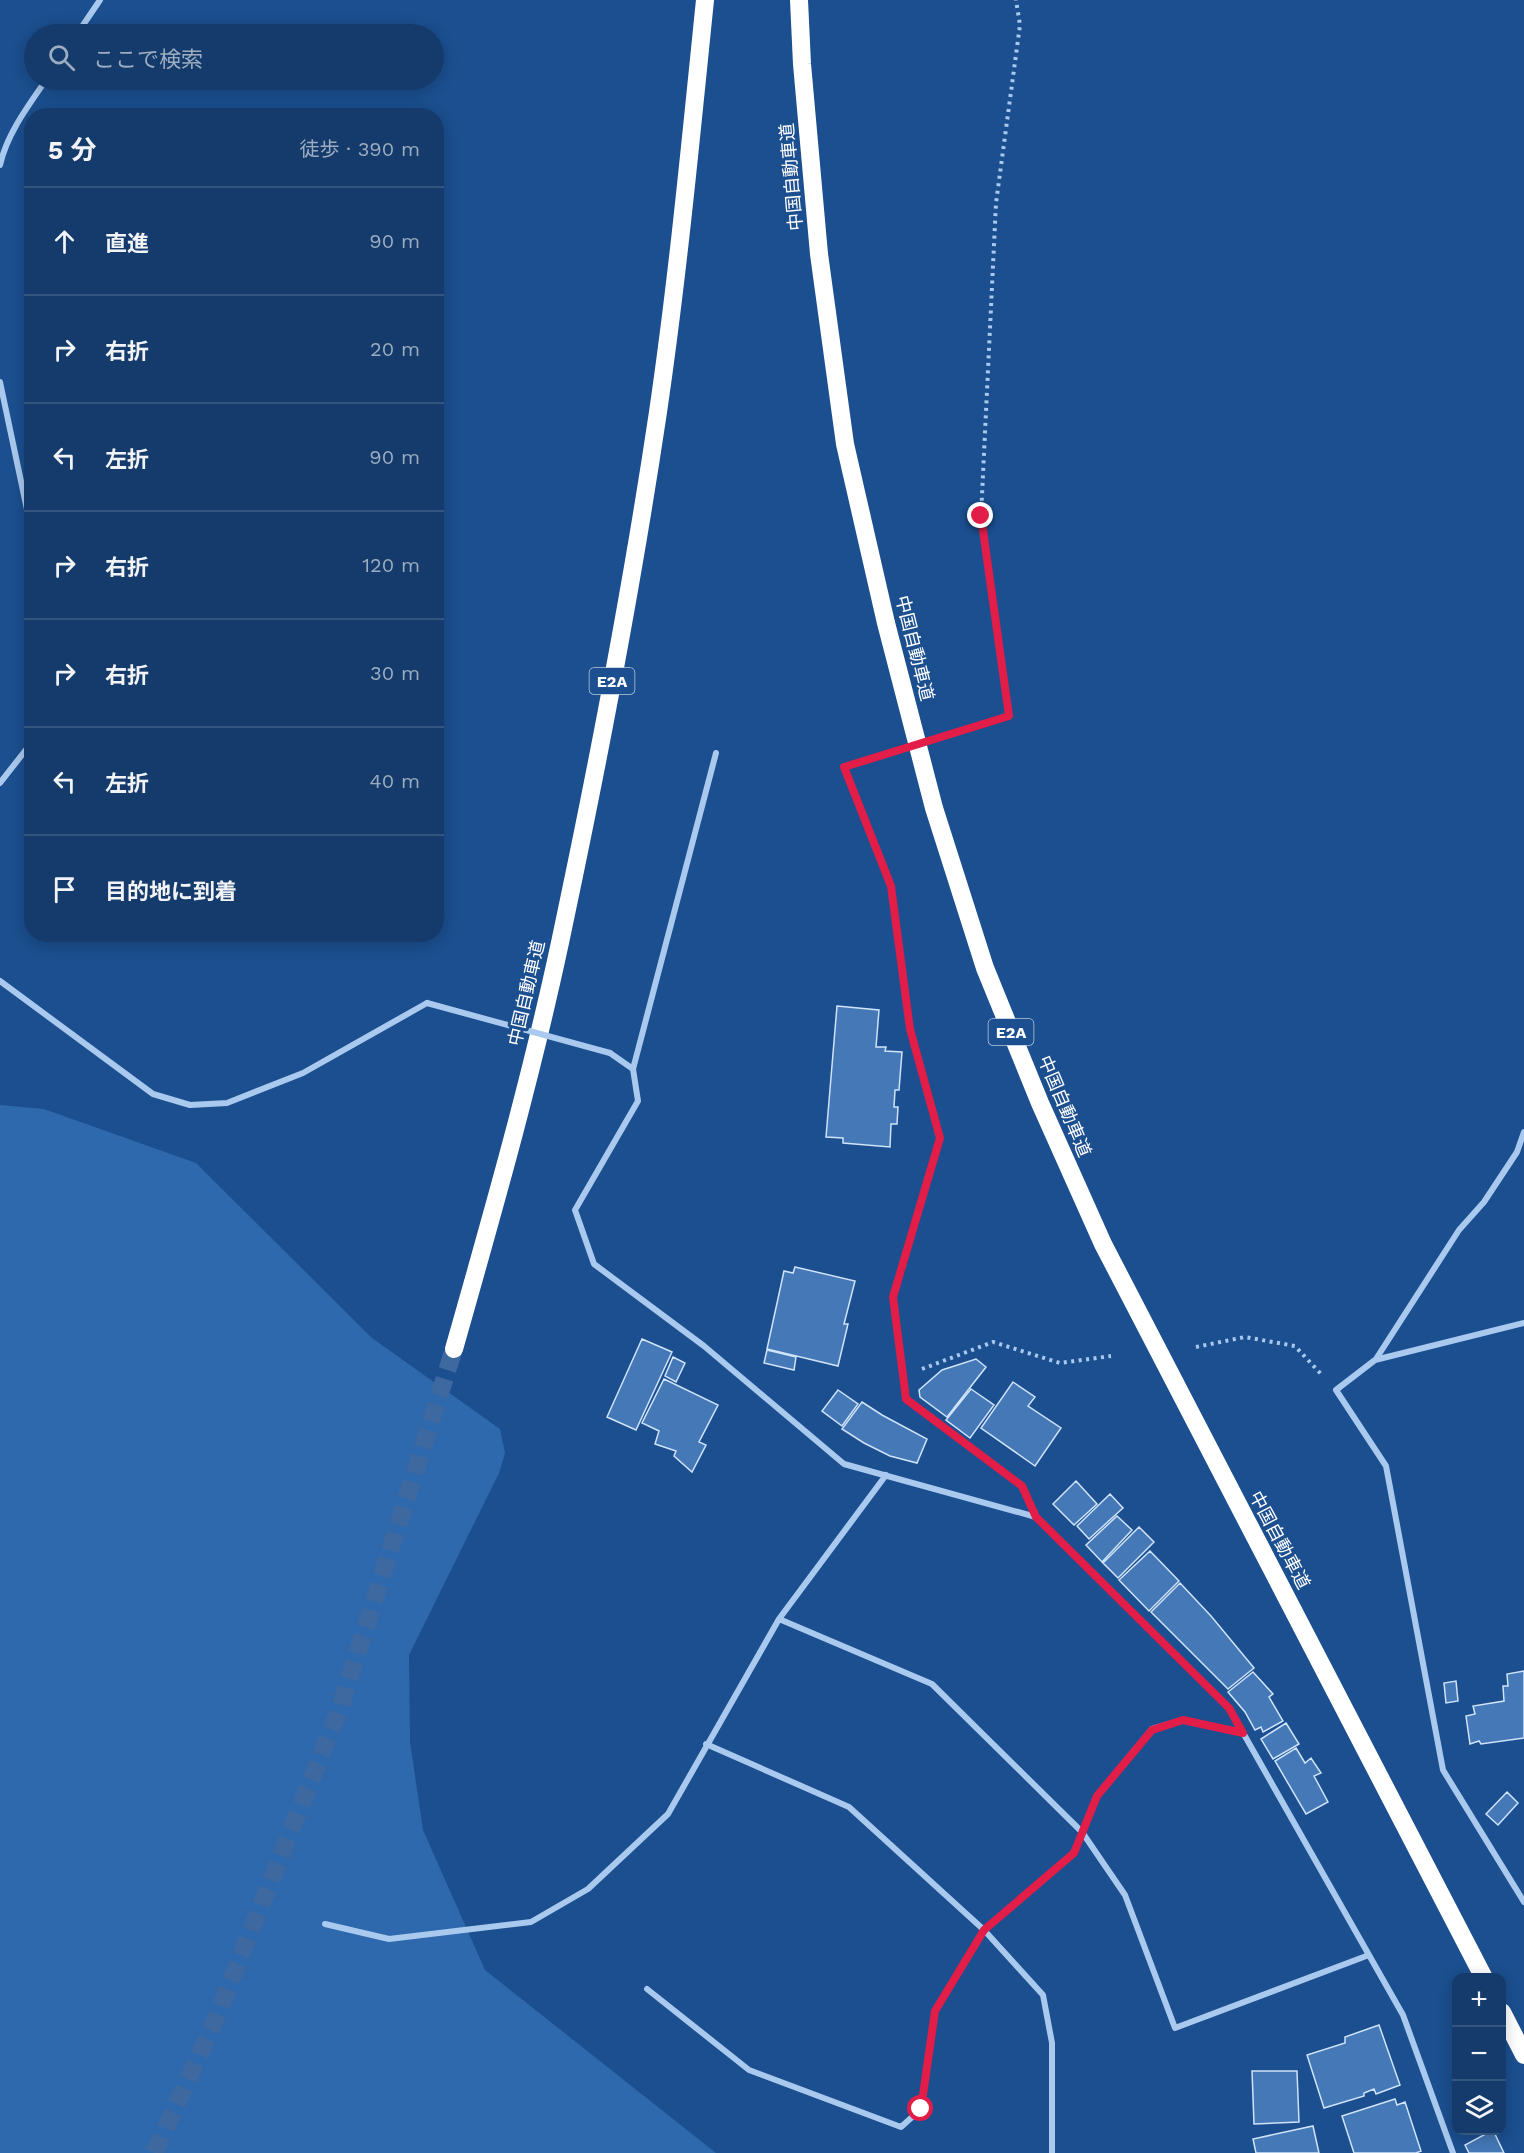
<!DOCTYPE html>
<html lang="ja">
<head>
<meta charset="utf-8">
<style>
	:root { --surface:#143b6b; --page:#1d4271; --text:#f1f3f6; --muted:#9dadc1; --line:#33557e }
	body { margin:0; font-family:"Work Sans","Noto Sans JP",sans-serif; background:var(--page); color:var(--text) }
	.controls { position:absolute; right:18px; bottom:18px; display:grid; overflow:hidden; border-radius:12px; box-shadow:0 3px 15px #0003 }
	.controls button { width:54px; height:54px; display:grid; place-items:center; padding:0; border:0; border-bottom:2px solid var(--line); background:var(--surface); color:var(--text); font:30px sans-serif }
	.stop { position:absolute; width:18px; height:18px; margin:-14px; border:4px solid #e11d48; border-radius:50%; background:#fff }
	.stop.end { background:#e11d48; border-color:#fff; box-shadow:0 2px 6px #0008 }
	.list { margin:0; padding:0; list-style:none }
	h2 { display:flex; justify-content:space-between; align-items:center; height:78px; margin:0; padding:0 24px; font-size:26px }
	h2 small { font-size:20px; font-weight:400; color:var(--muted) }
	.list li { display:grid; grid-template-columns:39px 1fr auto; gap:18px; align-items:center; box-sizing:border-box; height:108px; padding:0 24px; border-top:2px solid var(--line) }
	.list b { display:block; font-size:22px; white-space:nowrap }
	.list em { font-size:20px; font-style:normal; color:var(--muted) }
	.icon { flex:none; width:33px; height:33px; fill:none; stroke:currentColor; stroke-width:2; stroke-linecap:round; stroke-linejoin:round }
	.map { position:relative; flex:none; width:1524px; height:2153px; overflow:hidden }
	.search { position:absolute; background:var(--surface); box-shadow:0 3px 15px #0003; left:24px; top:24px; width:420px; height:66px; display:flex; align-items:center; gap:15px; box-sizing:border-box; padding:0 21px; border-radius:33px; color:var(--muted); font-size:22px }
	.panel { position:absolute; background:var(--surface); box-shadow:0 3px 15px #0003; left:24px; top:108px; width:420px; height:834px; border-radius:24px }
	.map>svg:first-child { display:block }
	.green { fill:#2e69ad }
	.building { fill:#4478b7; stroke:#cfe3fa; stroke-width:1.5 }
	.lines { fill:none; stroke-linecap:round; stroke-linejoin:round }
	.highway-tunnel { stroke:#3d69a0; stroke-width:18; stroke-dasharray:18 9; stroke-linecap:butt }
	.path { stroke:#a9c9ee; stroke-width:4; stroke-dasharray:3 4.5; stroke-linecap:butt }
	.street { stroke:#a9c9ee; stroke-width:6 }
	.highway { stroke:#fff; stroke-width:18 }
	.street-bridge { stroke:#a9c9ee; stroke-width:6 }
	.route { stroke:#e11d48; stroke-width:8 }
	.labels { text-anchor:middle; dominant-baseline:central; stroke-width:6; stroke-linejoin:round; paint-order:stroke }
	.shield { fill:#1b4f8f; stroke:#bbcadd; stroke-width:1.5 }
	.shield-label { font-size:16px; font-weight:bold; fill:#fff }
	.street-label { font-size:18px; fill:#fff; stroke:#1b4f8f }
</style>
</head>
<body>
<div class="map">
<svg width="1524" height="2153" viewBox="0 0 1524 2153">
	<rect width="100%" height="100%" fill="#1b4f8f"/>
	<!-- green -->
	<path class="green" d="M 0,1105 L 44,1109 L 196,1163 L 372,1338 L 500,1429 L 505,1453 L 499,1473 L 409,1655 L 410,1742 L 423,1830 L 485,1970 L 716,2153 L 0,2153 Z"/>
	<!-- building -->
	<path class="building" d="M 837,1006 L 879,1010 L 876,1047 L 886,1047 L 885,1051 L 902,1052 L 899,1090 L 895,1090 L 894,1107 L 898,1107 L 897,1124 L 891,1124 L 890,1147 L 843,1143 L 843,1138 L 826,1137 Z
		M 795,1267 L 855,1281 L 844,1324 L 848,1324 L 838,1366 L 767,1349 L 784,1271 L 793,1273 Z
		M 642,1339 L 672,1352 L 636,1430 L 607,1417 Z
		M 767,1350 L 796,1357 L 794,1370 L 764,1363 Z
		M 673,1357 L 685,1363 L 676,1382 L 665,1376 Z
		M 976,1359 L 986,1367 L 947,1417 L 920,1397 L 919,1390 L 942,1370 Z
		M 664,1379 L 718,1405 L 699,1442 L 706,1445 L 692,1472 L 674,1456 L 676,1451 L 655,1444 L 659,1431 L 642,1423 Z
		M 1013,1382 L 1035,1397 L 1028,1406 L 1061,1428 L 1035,1466 L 981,1428 Z
		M 971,1389 L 994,1405 L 970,1438 L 946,1420 Z
		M 838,1390 L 858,1404 L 842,1426 L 822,1411 Z
		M 862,1402 L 882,1415 L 927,1439 L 917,1463 L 890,1456 L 864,1443 L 842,1429 Z
		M 1076,1481 L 1097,1504 L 1074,1525 L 1053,1504 Z
		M 1110,1494 L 1123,1508 L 1089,1539 L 1077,1526 Z
		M 1117,1516 L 1132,1530 L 1102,1562 L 1086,1545 Z
		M 1139,1527 L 1154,1542 L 1118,1578 L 1103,1563 Z
		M 1150,1551 L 1179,1581 L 1149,1611 L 1119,1580 Z
		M 1180,1583 L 1211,1616 L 1254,1668 L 1228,1689 L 1151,1612 Z
		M 1524,1671 L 1524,1738 L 1481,1744 L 1479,1741 L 1470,1744 L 1466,1716 L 1475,1714 L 1473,1706 L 1504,1701 L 1503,1686 L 1508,1686 L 1507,1674 Z
		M 1253,1672 L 1273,1694 L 1269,1697 L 1283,1721 L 1263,1732 L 1261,1727 L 1255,1730 L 1245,1712 L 1228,1692 Z
		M 1456,1681 L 1458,1701 L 1446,1703 L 1444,1683 Z
		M 1286,1723 L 1299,1744 L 1273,1759 L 1261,1739 Z
		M 1296,1748 L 1305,1763 L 1311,1758 L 1321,1773 L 1314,1776 L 1328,1802 L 1306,1814 L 1275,1761 Z
		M 1507,1792 L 1518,1803 L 1498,1825 L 1486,1814 Z
		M 1379,2025 L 1400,2085 L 1376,2094 L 1374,2089 L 1364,2093 L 1364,2096 L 1324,2108 L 1307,2055 L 1345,2043 L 1345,2037 Z
		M 1252,2071 L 1297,2071 L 1299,2122 L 1254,2124 Z
		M 1395,2099 L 1397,2105 L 1405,2102 L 1421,2151 L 1416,2153 L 1354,2153 L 1342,2116 Z
		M 1313,2126 L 1319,2153 L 1256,2153 L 1253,2139 Z
		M 1493,2130 L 1504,2153 L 1469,2153 L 1465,2145 Z"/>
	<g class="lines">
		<!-- highway-tunnel -->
		<path class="highway-tunnel" d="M 154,2153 L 212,2028 L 340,1708 L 454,1349"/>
		<!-- path -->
		<path class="path" d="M 1006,694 L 981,516 L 996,203 L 1020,25 L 1016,0
			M 1196,1347 L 1245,1337 L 1295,1346 L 1321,1374
			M 922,1369 L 993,1342 L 1060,1363 L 1111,1356"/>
		<!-- street -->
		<path class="street" d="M 77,34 L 100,0
			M 0,165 C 7,134 28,106 46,80
			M 0,382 L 32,533
			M 844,767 L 891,886 L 910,1029 L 940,1138 L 893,1297 L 906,1399 L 1022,1486 L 1036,1517
			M 0,783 L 32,742
			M 0,981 L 153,1094 L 190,1105 L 227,1103 L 303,1073 L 427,1003
			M 610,1053 L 633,1069 L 638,1101 L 575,1210 L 594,1264 L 704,1346 L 844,1464 L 1036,1517 L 1229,1708 L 1403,2015 L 1453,2153
			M 633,1069 L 716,753
			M 1524,1323 L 1375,1360 L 1336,1390 L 1386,1466 L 1443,1770 L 1524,1902
			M 1376,1359 L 1459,1230 L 1484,1202 L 1517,1152 L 1524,1132
			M 779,1619 L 932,1684 L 1082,1832 L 1125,1895 L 1175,2028 L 1369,1955
			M 706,1744 L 849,1807 L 984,1930 L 1043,1995 L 1052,2043 L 1052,2153
			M 325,1924 L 389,1939 L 531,1922 L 588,1889 L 668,1814 L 779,1619 L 886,1475
			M 647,1989 L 749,2070 L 901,2127 L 921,2109 L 935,2011 L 984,1930 L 1074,1853 L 1097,1796 L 1152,1729 L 1183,1720 L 1243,1733"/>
		<!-- highway -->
		<path class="highway" d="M 799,0 L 802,64 L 819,254 L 845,444 L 886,623 L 934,808 L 985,968 L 1040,1103 L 1103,1244 L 1484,1978
			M 454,1349 C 495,1205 536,1061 566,914 C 601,748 633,580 658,412 C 678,275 691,137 705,0
			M 1502,2012 L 1524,2055"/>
		<!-- street-bridge -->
		<path class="street-bridge" d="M 844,767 L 1009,716
			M 427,1003 L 610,1053"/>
	</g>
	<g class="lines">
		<!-- route -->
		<path class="route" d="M 921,2109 L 935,2011 L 984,1930 L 1074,1853 L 1097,1796 L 1152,1730 L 1183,1720 L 1243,1733 L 1229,1708 L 1036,1517 L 1022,1486 L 906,1399 L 893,1297 L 940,1138 L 910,1029 L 891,886 L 844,767 L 1009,716 L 981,516"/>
	</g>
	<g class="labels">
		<!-- shield labels -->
		<g class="shield">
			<rect x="589.5" y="668" width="45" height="26" rx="4.5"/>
			<rect x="988.5" y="1019" width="45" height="26" rx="4.5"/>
		</g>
		<g class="shield-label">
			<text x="612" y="681">E2A</text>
			<text x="1011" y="1032">E2A</text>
		</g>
		<!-- street labels -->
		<g class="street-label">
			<text transform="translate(791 177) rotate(-95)">中国自動車道</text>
			<text transform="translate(915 648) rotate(76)">中国自動車道</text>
			<text transform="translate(526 993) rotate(-77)">中国自動車道</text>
			<text transform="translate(1065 1106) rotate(67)">中国自動車道</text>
			<text transform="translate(1280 1540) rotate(62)">中国自動車道</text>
		</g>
	</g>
</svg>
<div class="controls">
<button>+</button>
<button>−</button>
<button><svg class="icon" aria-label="layers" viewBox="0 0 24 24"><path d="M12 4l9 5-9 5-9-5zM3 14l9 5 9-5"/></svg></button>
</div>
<div class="stop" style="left:921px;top:2109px"></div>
<div class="stop end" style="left:981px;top:516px"></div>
<div class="search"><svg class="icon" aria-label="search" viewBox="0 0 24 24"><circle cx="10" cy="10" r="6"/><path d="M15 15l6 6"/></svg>ここで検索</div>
<section class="panel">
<h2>5 分<small>徒歩 · 390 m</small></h2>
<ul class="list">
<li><svg class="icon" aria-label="ahead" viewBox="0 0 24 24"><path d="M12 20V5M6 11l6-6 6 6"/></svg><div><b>直進</b></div><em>90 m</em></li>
<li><svg class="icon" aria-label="right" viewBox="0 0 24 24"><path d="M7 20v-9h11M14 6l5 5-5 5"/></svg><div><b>右折</b></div><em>20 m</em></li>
<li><svg class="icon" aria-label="left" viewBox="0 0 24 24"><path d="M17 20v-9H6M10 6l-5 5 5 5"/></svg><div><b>左折</b></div><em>90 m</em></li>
<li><svg class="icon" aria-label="right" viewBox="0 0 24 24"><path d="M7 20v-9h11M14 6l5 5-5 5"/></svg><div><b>右折</b></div><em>120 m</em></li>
<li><svg class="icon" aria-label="right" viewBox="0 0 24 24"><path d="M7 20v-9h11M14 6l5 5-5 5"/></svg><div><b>右折</b></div><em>30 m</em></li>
<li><svg class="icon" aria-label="left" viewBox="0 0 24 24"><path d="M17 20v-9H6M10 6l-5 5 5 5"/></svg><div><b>左折</b></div><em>40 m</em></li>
<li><svg class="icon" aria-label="arrive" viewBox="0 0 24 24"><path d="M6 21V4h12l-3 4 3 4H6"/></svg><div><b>目的地に到着</b></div></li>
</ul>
</section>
</div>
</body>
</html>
